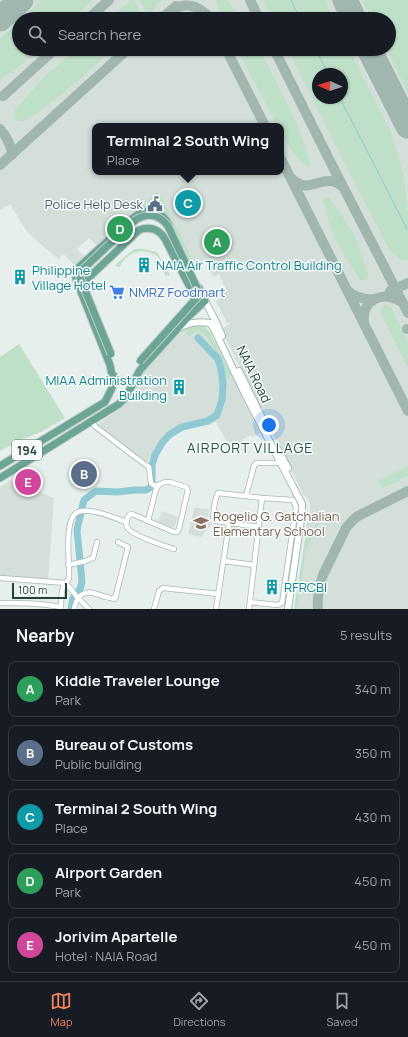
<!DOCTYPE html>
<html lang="en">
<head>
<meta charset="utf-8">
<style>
	:root { --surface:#171b24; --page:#20242c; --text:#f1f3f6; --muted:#9ea1a6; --line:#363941; --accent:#f4845f }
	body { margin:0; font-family:Manrope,sans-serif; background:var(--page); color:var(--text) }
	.compass { position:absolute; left:312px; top:68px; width:36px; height:36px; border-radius:50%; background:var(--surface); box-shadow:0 1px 3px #0004; rotate:273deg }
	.scale { position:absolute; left:12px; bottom:10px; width:55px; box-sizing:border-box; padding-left:4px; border:2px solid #24423a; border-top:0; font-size:11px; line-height:14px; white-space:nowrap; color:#24423a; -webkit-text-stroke:3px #f7fbf9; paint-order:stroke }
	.you { position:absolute; left:269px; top:425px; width:14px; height:14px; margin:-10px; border:3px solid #fff; border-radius:50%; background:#1a73e8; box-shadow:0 0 0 6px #1a73e833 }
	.badge { display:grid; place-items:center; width:26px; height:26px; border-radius:50%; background:var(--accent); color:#fff; font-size:13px; font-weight:700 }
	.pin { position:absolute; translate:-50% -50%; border:2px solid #fff; box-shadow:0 1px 4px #0006 }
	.popup { position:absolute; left:92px; top:123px; width:192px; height:52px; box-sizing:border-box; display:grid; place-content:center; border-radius:8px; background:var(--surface); filter:drop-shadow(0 1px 3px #0005); font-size:13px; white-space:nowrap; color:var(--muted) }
	.popup b { font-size:15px; color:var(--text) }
	.popup::after { content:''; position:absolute; left:50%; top:100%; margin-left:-8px; border:8px solid transparent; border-top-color:var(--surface) }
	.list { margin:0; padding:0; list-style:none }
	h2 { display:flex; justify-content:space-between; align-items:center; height:52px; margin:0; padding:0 16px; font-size:17px }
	h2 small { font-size:13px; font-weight:400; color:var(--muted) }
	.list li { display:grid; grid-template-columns:26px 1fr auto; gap:12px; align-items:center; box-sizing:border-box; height:56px; margin:0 8px 8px; padding:0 8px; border:1px solid var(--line); border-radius:8px }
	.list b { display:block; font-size:15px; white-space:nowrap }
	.list p { margin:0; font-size:13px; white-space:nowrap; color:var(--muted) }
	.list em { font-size:13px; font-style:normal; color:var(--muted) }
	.icon { flex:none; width:22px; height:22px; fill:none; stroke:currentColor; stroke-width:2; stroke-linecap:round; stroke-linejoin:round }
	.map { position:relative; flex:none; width:408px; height:609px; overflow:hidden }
	.search { position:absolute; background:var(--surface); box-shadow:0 1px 3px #0004; left:12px; right:12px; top:12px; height:44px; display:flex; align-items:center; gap:10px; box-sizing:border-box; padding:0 14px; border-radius:22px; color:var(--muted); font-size:15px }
	.sheet { height:372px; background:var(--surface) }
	nav { display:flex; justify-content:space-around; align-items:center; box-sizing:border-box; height:56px; border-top:1px solid var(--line); background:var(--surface); font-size:11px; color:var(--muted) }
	nav a { display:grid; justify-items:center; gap:2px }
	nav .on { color:var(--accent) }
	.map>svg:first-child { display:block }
	.built { fill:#d4dfda; fill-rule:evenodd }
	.green { fill:#bfe0c8; fill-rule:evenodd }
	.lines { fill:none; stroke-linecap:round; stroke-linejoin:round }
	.stream { stroke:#8ec9d4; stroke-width:1 }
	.river { stroke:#8ec9d4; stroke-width:7 }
	.taxiway { stroke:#a2b6b0; stroke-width:10 }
	.runway { stroke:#a2b6b0; stroke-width:25 }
	.street-casing { stroke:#a8b8b2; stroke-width:6 }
	.secondary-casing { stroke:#a4bbb3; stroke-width:8 }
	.primary-casing { stroke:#c2cac8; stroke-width:9 }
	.street { stroke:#fff; stroke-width:4.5 }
	.secondary { stroke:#fff; stroke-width:6 }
	.primary { stroke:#6aa596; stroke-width:7 }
	.primary-bridge-casing { stroke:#c2cac8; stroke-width:9; stroke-linecap:butt }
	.primary-bridge { stroke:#6aa596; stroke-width:7 }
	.labels { text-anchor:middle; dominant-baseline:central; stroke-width:3; stroke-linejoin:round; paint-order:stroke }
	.shield { fill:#f7fbf9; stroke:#637a73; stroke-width:1 }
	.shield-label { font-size:12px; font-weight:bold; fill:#24423a }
	.service-label { font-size:13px; fill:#4e5e75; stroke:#f7fbf9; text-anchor:end }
	.culture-label { font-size:13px; fill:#0d838f; stroke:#f7fbf9; text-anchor:start }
	.shop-label { font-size:13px; fill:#366cbe; stroke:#f7fbf9; text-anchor:start }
	.street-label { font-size:13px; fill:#24423a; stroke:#f7fbf9 }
	.education-label { font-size:13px; fill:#785e54; stroke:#f7fbf9; text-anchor:start }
	.neighbourhood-label { font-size:14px; letter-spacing:1px; fill:#1f5548; stroke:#f7fbf9 }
</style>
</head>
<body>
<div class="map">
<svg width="408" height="609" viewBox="0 0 408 609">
	<rect width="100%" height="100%" fill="#e6efeb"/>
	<!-- built -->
	<path class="built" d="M 0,0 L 408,0 L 408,609 L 295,609 L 306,529 L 307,523 L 310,517 L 310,504 L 307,497 L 304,496 L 221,329 L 230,324 L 229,322 L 227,323 L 216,301 L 225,296 L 223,291 L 226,289 L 219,274 L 213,277 L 205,260 L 195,264 L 159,193 L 133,213 L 97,246 L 89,238 L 77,249 L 85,257 L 75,266 L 64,254 L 58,259 L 27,232 L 10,204 L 0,210 ZM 19,19 L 389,19 L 389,49 L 19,49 ZM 318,74 L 342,74 L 342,98 L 318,98 ZM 95,126 L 281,126 L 281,172 L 95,172 Z
		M 184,329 L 201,331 L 203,333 L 220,359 L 224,378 L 226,379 L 232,376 L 260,433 L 252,437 L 251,435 L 243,439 L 242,443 L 231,449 L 216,422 L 209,421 L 176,429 L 168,432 L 147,462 L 103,430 L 97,425 L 120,408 L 131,397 L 141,370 Z
		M 10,480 L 54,498 L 48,580 L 0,576 L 0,487 Z
		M 194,508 L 209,509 L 208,517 L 210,522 L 212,524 L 201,537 L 188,534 Z
		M 162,511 L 178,517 L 174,528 L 158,522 Z"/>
	<!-- green -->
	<path class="green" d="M 42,0 L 93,0 L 72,19 L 21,19 Z
		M 131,0 L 134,0 L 144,19 L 109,19 Z
		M 140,0 L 161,0 L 148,16 Z
		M 216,0 L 228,0 L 240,19 L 221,19 Z
		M 263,0 L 325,0 L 334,19 L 273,19 Z
		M 362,0 L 408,0 L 408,93 L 386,49 L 389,49 L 389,19 L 372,19 Z
		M 19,21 L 19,49 L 39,49 L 27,60 L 0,80 L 0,38 Z
		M 76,49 L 113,49 L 65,92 L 33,116 L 23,121 L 19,121 L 15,119 L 14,115 L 15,110 L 44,77 Z
		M 237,49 L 259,49 L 297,123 L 310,161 L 310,165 L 308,167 C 300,164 285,141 282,133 C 281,130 281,128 281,126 L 278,126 C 263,101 251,74 237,49 Z
		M 288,49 L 349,49 L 391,132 L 403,173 L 408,211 L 408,260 L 401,260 L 389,249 L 361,195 ZM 318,74 L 342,74 L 342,98 L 318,98 Z
		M 157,192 L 159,193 L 161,196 L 194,262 L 188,265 L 168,224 L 146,215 L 103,249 L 108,236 Z
		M 325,197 L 328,197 L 331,199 L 355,235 L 368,273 L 368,278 L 366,280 L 363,281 L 360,280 L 343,253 L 335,239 L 323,203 L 323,200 Z
		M 134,249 L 143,249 L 157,252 L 170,275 L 166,276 C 162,271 163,261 157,256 C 155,254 151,253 148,252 C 136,249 124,256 120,267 L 116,266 L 115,265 Z
		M 387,305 L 391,307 L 408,342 L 408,368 L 382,316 C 380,311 381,306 387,305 Z
		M 198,325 L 205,327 L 210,332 L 232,376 L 226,379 L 224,378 L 220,359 L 203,333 L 198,331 L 189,336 L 184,329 L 187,327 Z
		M 19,344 L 65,418 L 43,431 L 21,440 L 0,451 L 0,357 Z
		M 408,466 L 408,476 L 382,489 L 378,481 Z
		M 322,513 L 323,514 L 306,551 L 297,609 L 294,609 L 306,535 L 309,536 Z"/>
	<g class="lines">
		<!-- stream -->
		<path class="stream" d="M 291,0 L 300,19
			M 316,49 L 328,74
			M 340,98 L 407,229"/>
		<!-- river -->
		<path class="river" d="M 71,609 L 73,598 L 80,589 L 82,582 L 77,530 L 84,500 L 96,491 L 117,492 L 135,490 L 146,490 L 151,487 L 152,481 L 152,465 L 155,455 L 162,443 L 169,435 L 182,427 L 208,421 L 217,415 L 222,400 L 223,384 L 221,369 L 218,359 L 198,338"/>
		<!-- taxiway -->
		<path class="taxiway" d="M 250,0 L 259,19
			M 171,10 C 187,2 198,5 210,18
			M 88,19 L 109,0
			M 161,19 L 176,6
			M 226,49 L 265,126
			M 274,49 L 335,171 L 408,313
			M 3,96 L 55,49
			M 399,108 L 408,133
			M 0,129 C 7,137 11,144 12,155
			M 281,159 L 408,411
			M 0,165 L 128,49
			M 292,179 C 312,197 322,170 343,187
			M 348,291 C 356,298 364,300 375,299
			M 390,291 L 408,283
			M 364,323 C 361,298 385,290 403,303
			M 407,329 L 408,329
			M 318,609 C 317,597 319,586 323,575 L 346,528 L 353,520 L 358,516 L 408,491"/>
		<!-- runway -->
		<path class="runway" d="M 345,0 L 354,19
			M 0,19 L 21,0
			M 369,49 L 408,126"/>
		<!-- street casing -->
		<g class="street-casing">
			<path id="street" d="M 91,421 L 96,427 L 135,457 L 149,467 L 151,483 L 153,485 L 158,486
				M 246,496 L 254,466 L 256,463 L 276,463
				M 148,521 L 156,489 L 160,484 L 165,482 L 170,482 L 186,487 L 188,491 L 187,494 L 179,529 L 177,532 L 174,532 L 132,514 L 129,515 C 127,519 125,523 127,527 C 130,535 165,546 174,549
				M 224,561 L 254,565
				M 68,565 L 86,561 L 93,558 L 97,542
				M 0,578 L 66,583
				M 66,583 L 78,598 L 89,609
				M 250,602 L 277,605 L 282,603 L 296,507 L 293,500 L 262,498 L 218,493 C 214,500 214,510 213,518 L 216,521 L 259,527
				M 0,603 C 22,603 39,603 61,607
				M 61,609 C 61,602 61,594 63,587 C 65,583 69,582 69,577 C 70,563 63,518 78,512 C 90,507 115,518 126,522
				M 74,609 C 75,603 77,599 81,595 C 90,589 97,595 106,597 C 109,598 112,598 115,599 L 128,547 L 118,542
				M 154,609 L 159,591 L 163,588 L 219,594
				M 216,609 L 229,524
				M 249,609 L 262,498"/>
		</g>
		<!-- secondary casing -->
		<g class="secondary-casing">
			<path id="secondary" d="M 205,301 L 215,320 L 222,336
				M 179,328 C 189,322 198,321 210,323 L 214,329 L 245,394 L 302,504 L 302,513 L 288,609
				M 239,371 L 262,418
				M 278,450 L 288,468"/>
		</g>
		<!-- primary casing -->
		<g class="primary-casing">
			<path id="primary" d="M 133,218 C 147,207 161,209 169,225
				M 199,288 L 205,301
				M 81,289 L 84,282 L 139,230 C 150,226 159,229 165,239 L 194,295 L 195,305
				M 113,381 L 110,365 L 76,279 L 76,273 L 79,267 L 113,236
				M 0,466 L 105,402 L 112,388 L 114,376
				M 0,478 L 119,404 C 131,393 132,383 140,370 L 190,315 L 205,301"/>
		</g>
		<!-- street -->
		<use href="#street" class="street"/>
		<!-- secondary -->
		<use href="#secondary" class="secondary"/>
		<!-- primary -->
		<use href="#primary" class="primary"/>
		<!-- primary-bridge casing -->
		<g class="primary-bridge-casing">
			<path id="primary-bridge" d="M 111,354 L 80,278 L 80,272 L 134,221 C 147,212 159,214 168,226 L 200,294 L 140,361"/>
		</g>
		<!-- primary-bridge -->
		<use href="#primary-bridge" class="primary-bridge"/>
	</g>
	<!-- icons -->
	<defs>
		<g id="civic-bare" transform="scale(1.2)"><path d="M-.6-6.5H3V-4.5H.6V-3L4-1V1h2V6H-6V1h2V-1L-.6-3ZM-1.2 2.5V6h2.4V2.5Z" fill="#5c6f8a" stroke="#f7fbf9" stroke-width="2.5" paint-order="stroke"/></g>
		<g id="building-bare" transform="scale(1.2)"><path d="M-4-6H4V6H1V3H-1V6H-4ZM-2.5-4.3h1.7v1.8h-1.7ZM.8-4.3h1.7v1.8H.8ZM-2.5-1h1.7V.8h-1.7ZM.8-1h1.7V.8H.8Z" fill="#0f9aa8" stroke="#f7fbf9" stroke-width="2.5" paint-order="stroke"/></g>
		<g id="supermarket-bare" transform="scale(1.2)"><path d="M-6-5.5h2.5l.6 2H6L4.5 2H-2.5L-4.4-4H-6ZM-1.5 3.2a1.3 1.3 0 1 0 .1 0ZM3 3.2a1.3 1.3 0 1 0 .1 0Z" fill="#3f7fe0" stroke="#f7fbf9" stroke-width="2.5" paint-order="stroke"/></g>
		<g id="school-bare" transform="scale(1.2)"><path d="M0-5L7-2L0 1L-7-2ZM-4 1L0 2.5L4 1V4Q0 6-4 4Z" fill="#8d6e63" stroke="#f7fbf9" stroke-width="2.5" paint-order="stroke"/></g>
	</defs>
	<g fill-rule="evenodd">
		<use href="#civic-bare" x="155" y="204"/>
		<use href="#building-bare" x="144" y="265"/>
		<use href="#building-bare" x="20" y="277"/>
		<use href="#supermarket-bare" x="117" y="292"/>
		<use href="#building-bare" x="179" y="387"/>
		<use href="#school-bare" x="201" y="523"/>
		<use href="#building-bare" x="272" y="587"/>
	</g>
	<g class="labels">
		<!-- shield labels -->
		<rect class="shield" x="12" y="440" width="30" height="20" rx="3"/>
		<g class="shield-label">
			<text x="27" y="450">194</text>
		</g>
		<!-- service labels -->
		<g class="service-label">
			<text x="143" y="204">Police Help Desk</text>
		</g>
		<!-- culture labels -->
		<g class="culture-label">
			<text x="156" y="265">NAIA Air Traffic Control Building</text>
			<text x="32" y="270">Philippine<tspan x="32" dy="15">Village Hotel</tspan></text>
			<text x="167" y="380" text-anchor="end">MIAA Administration<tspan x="167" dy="15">Building</tspan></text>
			<text x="284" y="587">RFRCBI</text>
		</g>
		<!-- shop labels -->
		<g class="shop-label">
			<text x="129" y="292">NMRZ Foodmart</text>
		</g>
		<!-- street labels -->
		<g class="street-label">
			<text transform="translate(254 374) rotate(64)">NAIA Road</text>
		</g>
		<!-- education labels -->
		<g class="education-label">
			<text x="213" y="516">Rogelio G. Gatchalian<tspan x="213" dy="15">Elementary School</tspan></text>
		</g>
		<!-- neighbourhood labels -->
		<g class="neighbourhood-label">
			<text x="250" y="447">AIRPORT VILLAGE</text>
		</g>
	</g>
</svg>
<svg class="compass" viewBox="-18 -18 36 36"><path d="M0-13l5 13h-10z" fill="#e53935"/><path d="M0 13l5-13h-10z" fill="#9ea1a6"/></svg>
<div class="scale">100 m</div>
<div class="you"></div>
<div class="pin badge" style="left:217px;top:242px;background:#2e9e5b">A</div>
<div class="pin badge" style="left:84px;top:474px;background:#5c6f8a">B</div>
<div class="pin badge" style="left:188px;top:203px;background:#0f9aa8">C</div>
<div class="popup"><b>Terminal 2 South Wing</b>Place</div>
<div class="pin badge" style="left:120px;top:229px;background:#2e9e5b">D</div>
<div class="pin badge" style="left:28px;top:482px;background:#d1479c">E</div>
<div class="search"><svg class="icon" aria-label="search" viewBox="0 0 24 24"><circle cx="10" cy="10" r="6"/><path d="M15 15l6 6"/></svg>Search here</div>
</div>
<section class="sheet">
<h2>Nearby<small>5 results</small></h2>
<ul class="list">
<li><span class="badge" style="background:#2e9e5b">A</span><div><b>Kiddie Traveler Lounge</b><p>Park</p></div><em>340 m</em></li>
<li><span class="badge" style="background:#5c6f8a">B</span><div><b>Bureau of Customs</b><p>Public building</p></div><em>350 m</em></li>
<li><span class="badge" style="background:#0f9aa8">C</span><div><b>Terminal 2 South Wing</b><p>Place</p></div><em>430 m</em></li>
<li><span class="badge" style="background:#2e9e5b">D</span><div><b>Airport Garden</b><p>Park</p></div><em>450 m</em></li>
<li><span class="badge" style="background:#d1479c">E</span><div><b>Jorivim Apartelle</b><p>Hotel · NAIA Road</p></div><em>450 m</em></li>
</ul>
</section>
<nav>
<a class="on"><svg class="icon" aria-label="map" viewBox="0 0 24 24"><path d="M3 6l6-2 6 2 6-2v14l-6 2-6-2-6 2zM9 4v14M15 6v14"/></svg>Map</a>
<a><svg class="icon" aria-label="directions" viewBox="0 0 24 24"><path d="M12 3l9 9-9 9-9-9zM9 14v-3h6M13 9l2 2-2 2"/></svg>Directions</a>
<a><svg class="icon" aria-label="saved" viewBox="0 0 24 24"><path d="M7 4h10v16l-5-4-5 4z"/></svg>Saved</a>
</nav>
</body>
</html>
